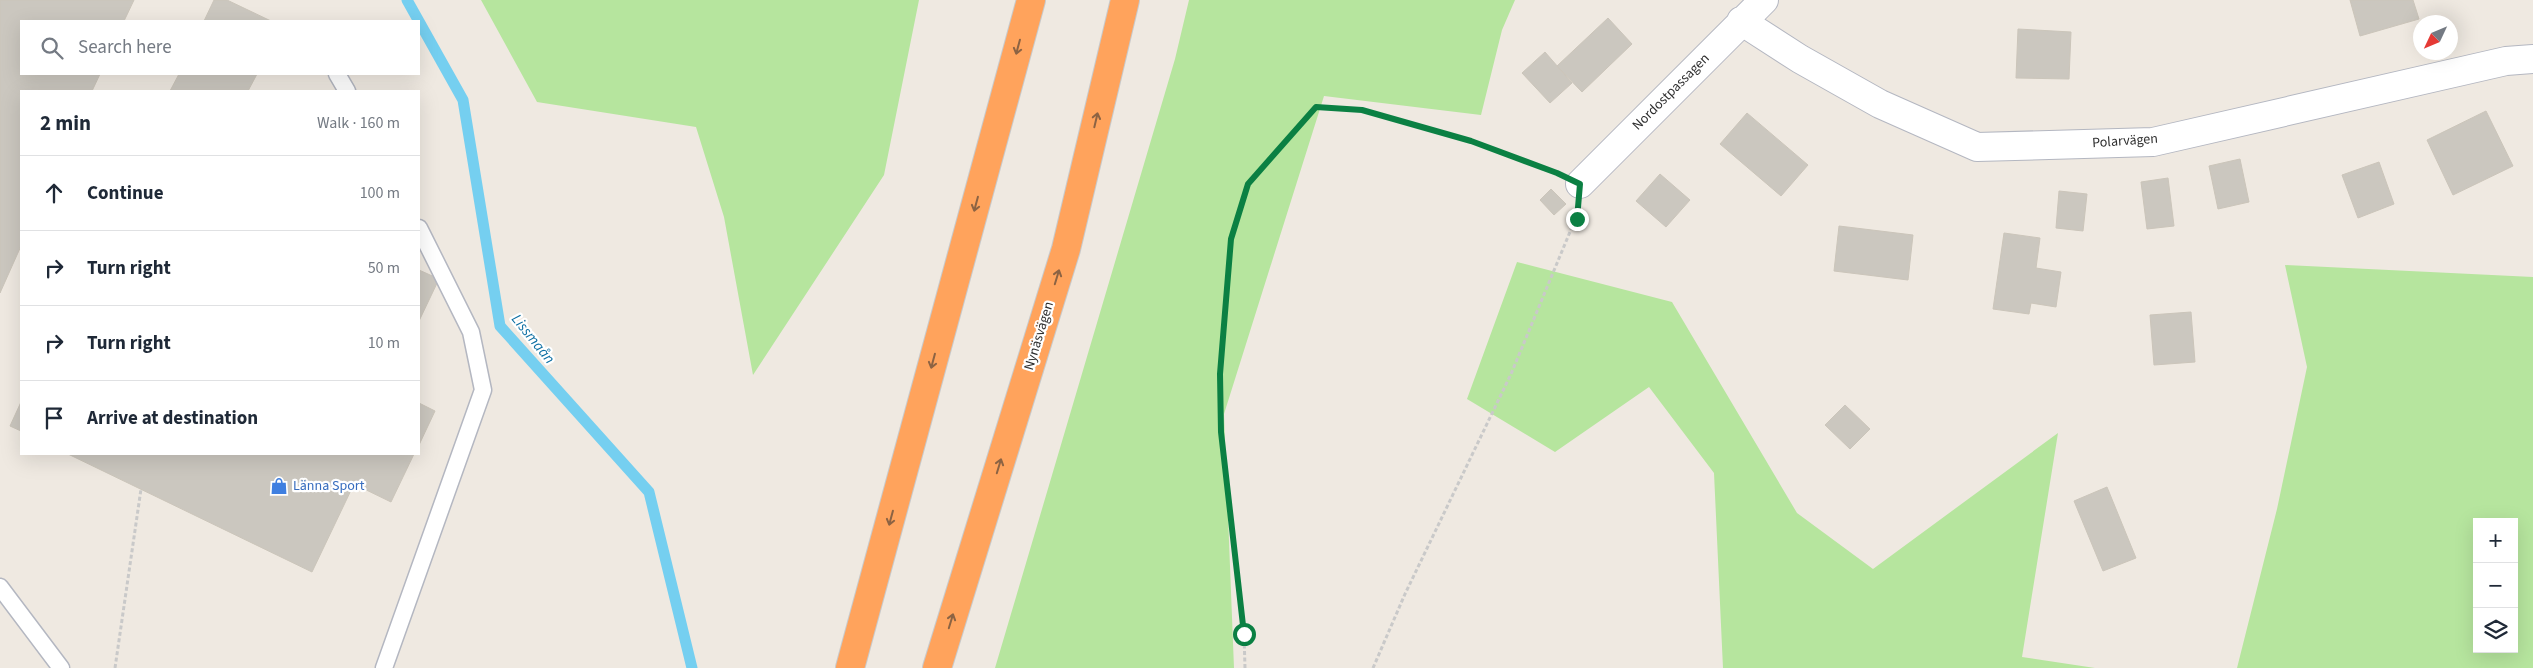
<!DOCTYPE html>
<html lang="en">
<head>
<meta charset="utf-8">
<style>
	:root { --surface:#fff; --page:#f6f6f7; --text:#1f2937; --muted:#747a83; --line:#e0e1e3 }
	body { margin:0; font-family:"Source Sans 3",sans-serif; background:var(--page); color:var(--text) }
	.controls { position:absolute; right:15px; bottom:15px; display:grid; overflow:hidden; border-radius:0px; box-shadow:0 5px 20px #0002 }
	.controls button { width:45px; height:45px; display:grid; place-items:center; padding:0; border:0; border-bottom:1px solid var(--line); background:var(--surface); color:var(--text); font:25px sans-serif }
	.compass { position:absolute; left:2413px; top:15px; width:45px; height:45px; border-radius:50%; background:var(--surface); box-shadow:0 5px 20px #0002; rotate:226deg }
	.stop { position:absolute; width:15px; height:15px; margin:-11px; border:4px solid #0b8043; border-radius:50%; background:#fff }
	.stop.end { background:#0b8043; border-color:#fff; box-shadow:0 1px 5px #0008 }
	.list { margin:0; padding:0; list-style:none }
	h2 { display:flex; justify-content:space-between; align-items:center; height:65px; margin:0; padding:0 20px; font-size:21px }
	h2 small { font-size:16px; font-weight:400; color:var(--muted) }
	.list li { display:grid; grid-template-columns:32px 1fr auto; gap:15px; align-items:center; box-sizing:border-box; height:75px; padding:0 20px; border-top:1px solid var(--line) }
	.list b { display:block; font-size:19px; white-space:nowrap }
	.list em { font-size:16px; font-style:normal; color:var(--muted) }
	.icon { flex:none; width:28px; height:28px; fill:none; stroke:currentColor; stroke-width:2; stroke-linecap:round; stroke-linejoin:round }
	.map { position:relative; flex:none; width:2533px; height:668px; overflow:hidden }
	.search { position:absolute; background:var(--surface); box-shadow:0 5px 20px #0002; left:20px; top:20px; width:400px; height:55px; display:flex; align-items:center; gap:12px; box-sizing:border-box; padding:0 18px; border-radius:0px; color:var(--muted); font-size:19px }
	.panel { position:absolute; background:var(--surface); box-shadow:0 5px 20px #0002; left:20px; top:90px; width:400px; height:365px; border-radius:0px }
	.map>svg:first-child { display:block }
	.green { fill:#b6e59e; fill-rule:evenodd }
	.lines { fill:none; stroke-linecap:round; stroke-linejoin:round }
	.stream { stroke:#75cff0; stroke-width:11 }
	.building { fill:#cbc7bf; stroke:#cbc5ba }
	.service-casing { stroke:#b4b7c1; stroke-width:19 }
	.minor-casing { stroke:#b4b7c1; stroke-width:30 }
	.motorway-casing { stroke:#c9c9c9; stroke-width:30 }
	.path { stroke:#c9c9c9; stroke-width:3; stroke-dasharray:4 2.5; stroke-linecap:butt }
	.service { stroke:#fff; stroke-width:16 }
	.minor { stroke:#fff; stroke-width:28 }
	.motorway { stroke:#ffa35c; stroke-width:28 }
	.oneway { stroke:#8c6343 }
	.route { stroke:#0b8043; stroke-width:6 }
	.labels { text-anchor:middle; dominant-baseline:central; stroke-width:4.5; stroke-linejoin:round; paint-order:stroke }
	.street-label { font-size:14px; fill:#2e2e2e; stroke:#fff }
	.shop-label { font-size:14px; fill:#366cbe; stroke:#fff; text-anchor:start }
	.water-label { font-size:15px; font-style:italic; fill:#0d6fa3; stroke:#fff }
</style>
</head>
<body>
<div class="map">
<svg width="2533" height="668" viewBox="0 0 2533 668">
	<rect width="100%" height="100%" fill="#efe9e1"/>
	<!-- green -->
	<path class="green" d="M 481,0 L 919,0 L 884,175 L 753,375 L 724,217 L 696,127 L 537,102 Z
		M 1189,0 L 1515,0 L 1502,30 L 1481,115 L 1324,96 L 1224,414 L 1234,668 L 995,668 L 1175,59 Z
		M 1517,262 L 1672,302 L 1797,513 L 1873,569 L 2058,433 L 2022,657 L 2095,668 L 1723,668 L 1714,473 L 1649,387 L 1555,452 L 1467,399 Z
		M 2285,265 L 2533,277 L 2533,668 L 2237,668 L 2277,509 L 2307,367 ZM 2477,522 L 2514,522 L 2514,649 L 2477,649 Z"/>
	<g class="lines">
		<!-- stream -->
		<path class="stream" d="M 407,0 L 463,100 L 500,326 L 649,492 L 692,668"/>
	</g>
	<!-- building -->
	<path class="building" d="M 0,0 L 134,0 L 124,21 L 21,21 L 21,74 L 100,74 L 92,91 L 21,91 L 21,246 L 0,293 Z
		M 214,0 L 227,0 L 271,21 L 204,21 Z
		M 2350,0 L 2413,0 L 2419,19 L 2360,36 Z
		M 1608,18 L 1632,44 L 1582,92 L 1557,66 Z
		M 2018,29 L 2071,32 L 2069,79 L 2016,78 Z
		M 1545,52 L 1572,83 L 1550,103 L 1522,73 Z
		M 179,74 L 257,74 L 248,91 L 170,91 Z
		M 2486,111 L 2513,166 L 2453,195 L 2427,140 Z
		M 1747,113 L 1808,165 L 1781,196 L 1720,144 Z
		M 2240,159 L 2249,202 L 2218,209 L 2209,166 Z
		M 2379,162 L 2394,204 L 2358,218 L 2342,175 Z
		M 1660,174 L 1690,200 L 1666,227 L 1636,201 Z
		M 2168,178 L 2174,226 L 2147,229 L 2141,182 Z
		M 1551,189 L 1566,204 L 1554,215 L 1540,200 Z
		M 2059,191 L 2087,194 L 2083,231 L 2056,228 Z
		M 1839,226 L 1913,235 L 1908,280 L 1834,271 Z
		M 2004,233 L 2040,238 L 2036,268 L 2061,272 L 2056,307 L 2031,303 L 2029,314 L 1993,309 Z
		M 419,270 L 439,279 L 419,321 Z
		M 2191,312 L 2195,362 L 2154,365 L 2150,315 Z
		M 21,402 L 21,431 L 10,426 Z
		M 419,403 L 435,411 L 419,445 Z
		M 1845,405 L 1870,429 L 1850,449 L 1825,425 Z
		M 68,454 L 414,454 L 391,502 L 354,484 L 312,572 Z
		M 2107,487 L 2136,558 L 2103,571 L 2074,501 Z"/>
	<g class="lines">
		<!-- service casing -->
		<g class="service-casing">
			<path id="service" d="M 337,74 L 347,91
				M 0,587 L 61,668
				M 384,668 L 483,390 L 471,332 L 419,228"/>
		</g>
		<!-- minor casing -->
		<g class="minor-casing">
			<path id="minor" d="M 1741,21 L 1800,59 L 1880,104 L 1977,147 L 2153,142 L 2506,61 L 2533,59
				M 1580,184 L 1764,0"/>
		</g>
		<!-- motorway casing -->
		<g class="motorway-casing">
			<path id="motorway" d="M 850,668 L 1031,0
				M 937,668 L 1066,249 L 1125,0"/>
		</g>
		<!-- path -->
		<path class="path" d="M 115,668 L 141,489
			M 1245,668 L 1244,634 L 1221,432 L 1220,374 L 1231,239 L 1248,184 L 1316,107 L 1362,110 L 1471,141 L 1551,171
			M 1373,668 L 1405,594 L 1511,374 L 1577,215"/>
		<!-- service -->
		<use href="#service" class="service"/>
		<!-- minor -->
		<use href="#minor" class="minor"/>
		<!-- motorway -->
		<use href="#motorway" class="motorway"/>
	</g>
	<!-- one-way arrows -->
	<defs><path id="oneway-shaft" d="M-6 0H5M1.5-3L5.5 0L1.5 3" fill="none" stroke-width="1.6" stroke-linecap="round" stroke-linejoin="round" transform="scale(1.25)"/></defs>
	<g class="oneway">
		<use href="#oneway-shaft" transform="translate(1018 47) rotate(105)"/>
		<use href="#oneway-shaft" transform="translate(1096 120) rotate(-77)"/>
		<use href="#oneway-shaft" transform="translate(976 204) rotate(105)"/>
		<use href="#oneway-shaft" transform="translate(1057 277) rotate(-73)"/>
		<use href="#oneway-shaft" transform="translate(933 361) rotate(105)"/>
		<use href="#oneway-shaft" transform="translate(999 466) rotate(-73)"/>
		<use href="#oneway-shaft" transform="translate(891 518) rotate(105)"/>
		<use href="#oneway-shaft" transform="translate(951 621) rotate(-73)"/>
	</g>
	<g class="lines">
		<!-- route -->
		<path class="route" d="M 1244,634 L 1221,432 L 1220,374 L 1231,239 L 1248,184 L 1316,107 L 1362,110 L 1471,141 L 1557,173 L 1580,184 L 1577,219"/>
	</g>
	<!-- icons -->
	<defs>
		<g id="shop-bare" transform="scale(1.35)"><path d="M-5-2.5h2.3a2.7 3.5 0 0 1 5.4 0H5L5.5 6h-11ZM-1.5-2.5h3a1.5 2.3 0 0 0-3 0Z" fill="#3f7fe0" stroke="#fff" stroke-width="2.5" paint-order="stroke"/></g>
	</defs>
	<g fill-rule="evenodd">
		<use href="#shop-bare" x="279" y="486"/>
	</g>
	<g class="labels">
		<!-- street labels -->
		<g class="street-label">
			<text transform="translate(1671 92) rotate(-45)">Nordostpassagen</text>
			<text transform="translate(2125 141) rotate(-4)">Polarvägen</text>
			<text transform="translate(1039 336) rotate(-73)">Nynäsvägen</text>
		</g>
		<!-- shop labels -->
		<g class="shop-label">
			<text x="293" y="486">Länna Sport</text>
		</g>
		<!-- water labels -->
		<g class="water-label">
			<text transform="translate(533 339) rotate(51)">Lissmaån</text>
		</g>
	</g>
</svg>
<div class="controls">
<button>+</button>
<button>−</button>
<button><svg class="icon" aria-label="layers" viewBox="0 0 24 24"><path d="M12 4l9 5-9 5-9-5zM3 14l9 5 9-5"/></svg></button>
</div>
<svg class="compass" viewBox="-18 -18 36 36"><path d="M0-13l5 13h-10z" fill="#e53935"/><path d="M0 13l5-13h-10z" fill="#747a83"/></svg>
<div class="stop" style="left:1244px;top:634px"></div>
<div class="stop end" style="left:1577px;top:219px"></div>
<div class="search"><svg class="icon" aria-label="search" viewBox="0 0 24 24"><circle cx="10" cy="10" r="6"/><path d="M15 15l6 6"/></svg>Search here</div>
<section class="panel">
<h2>2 min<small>Walk · 160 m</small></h2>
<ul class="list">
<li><svg class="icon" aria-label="ahead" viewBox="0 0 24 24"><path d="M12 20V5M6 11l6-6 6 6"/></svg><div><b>Continue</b></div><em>100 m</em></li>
<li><svg class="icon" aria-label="right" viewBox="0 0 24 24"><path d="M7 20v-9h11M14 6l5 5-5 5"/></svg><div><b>Turn right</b></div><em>50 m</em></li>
<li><svg class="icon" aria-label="right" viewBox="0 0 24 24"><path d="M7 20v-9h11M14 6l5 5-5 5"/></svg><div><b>Turn right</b></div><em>10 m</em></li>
<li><svg class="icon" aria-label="arrive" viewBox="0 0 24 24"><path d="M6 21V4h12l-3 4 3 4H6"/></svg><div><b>Arrive at destination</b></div></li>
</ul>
</section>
</div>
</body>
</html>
